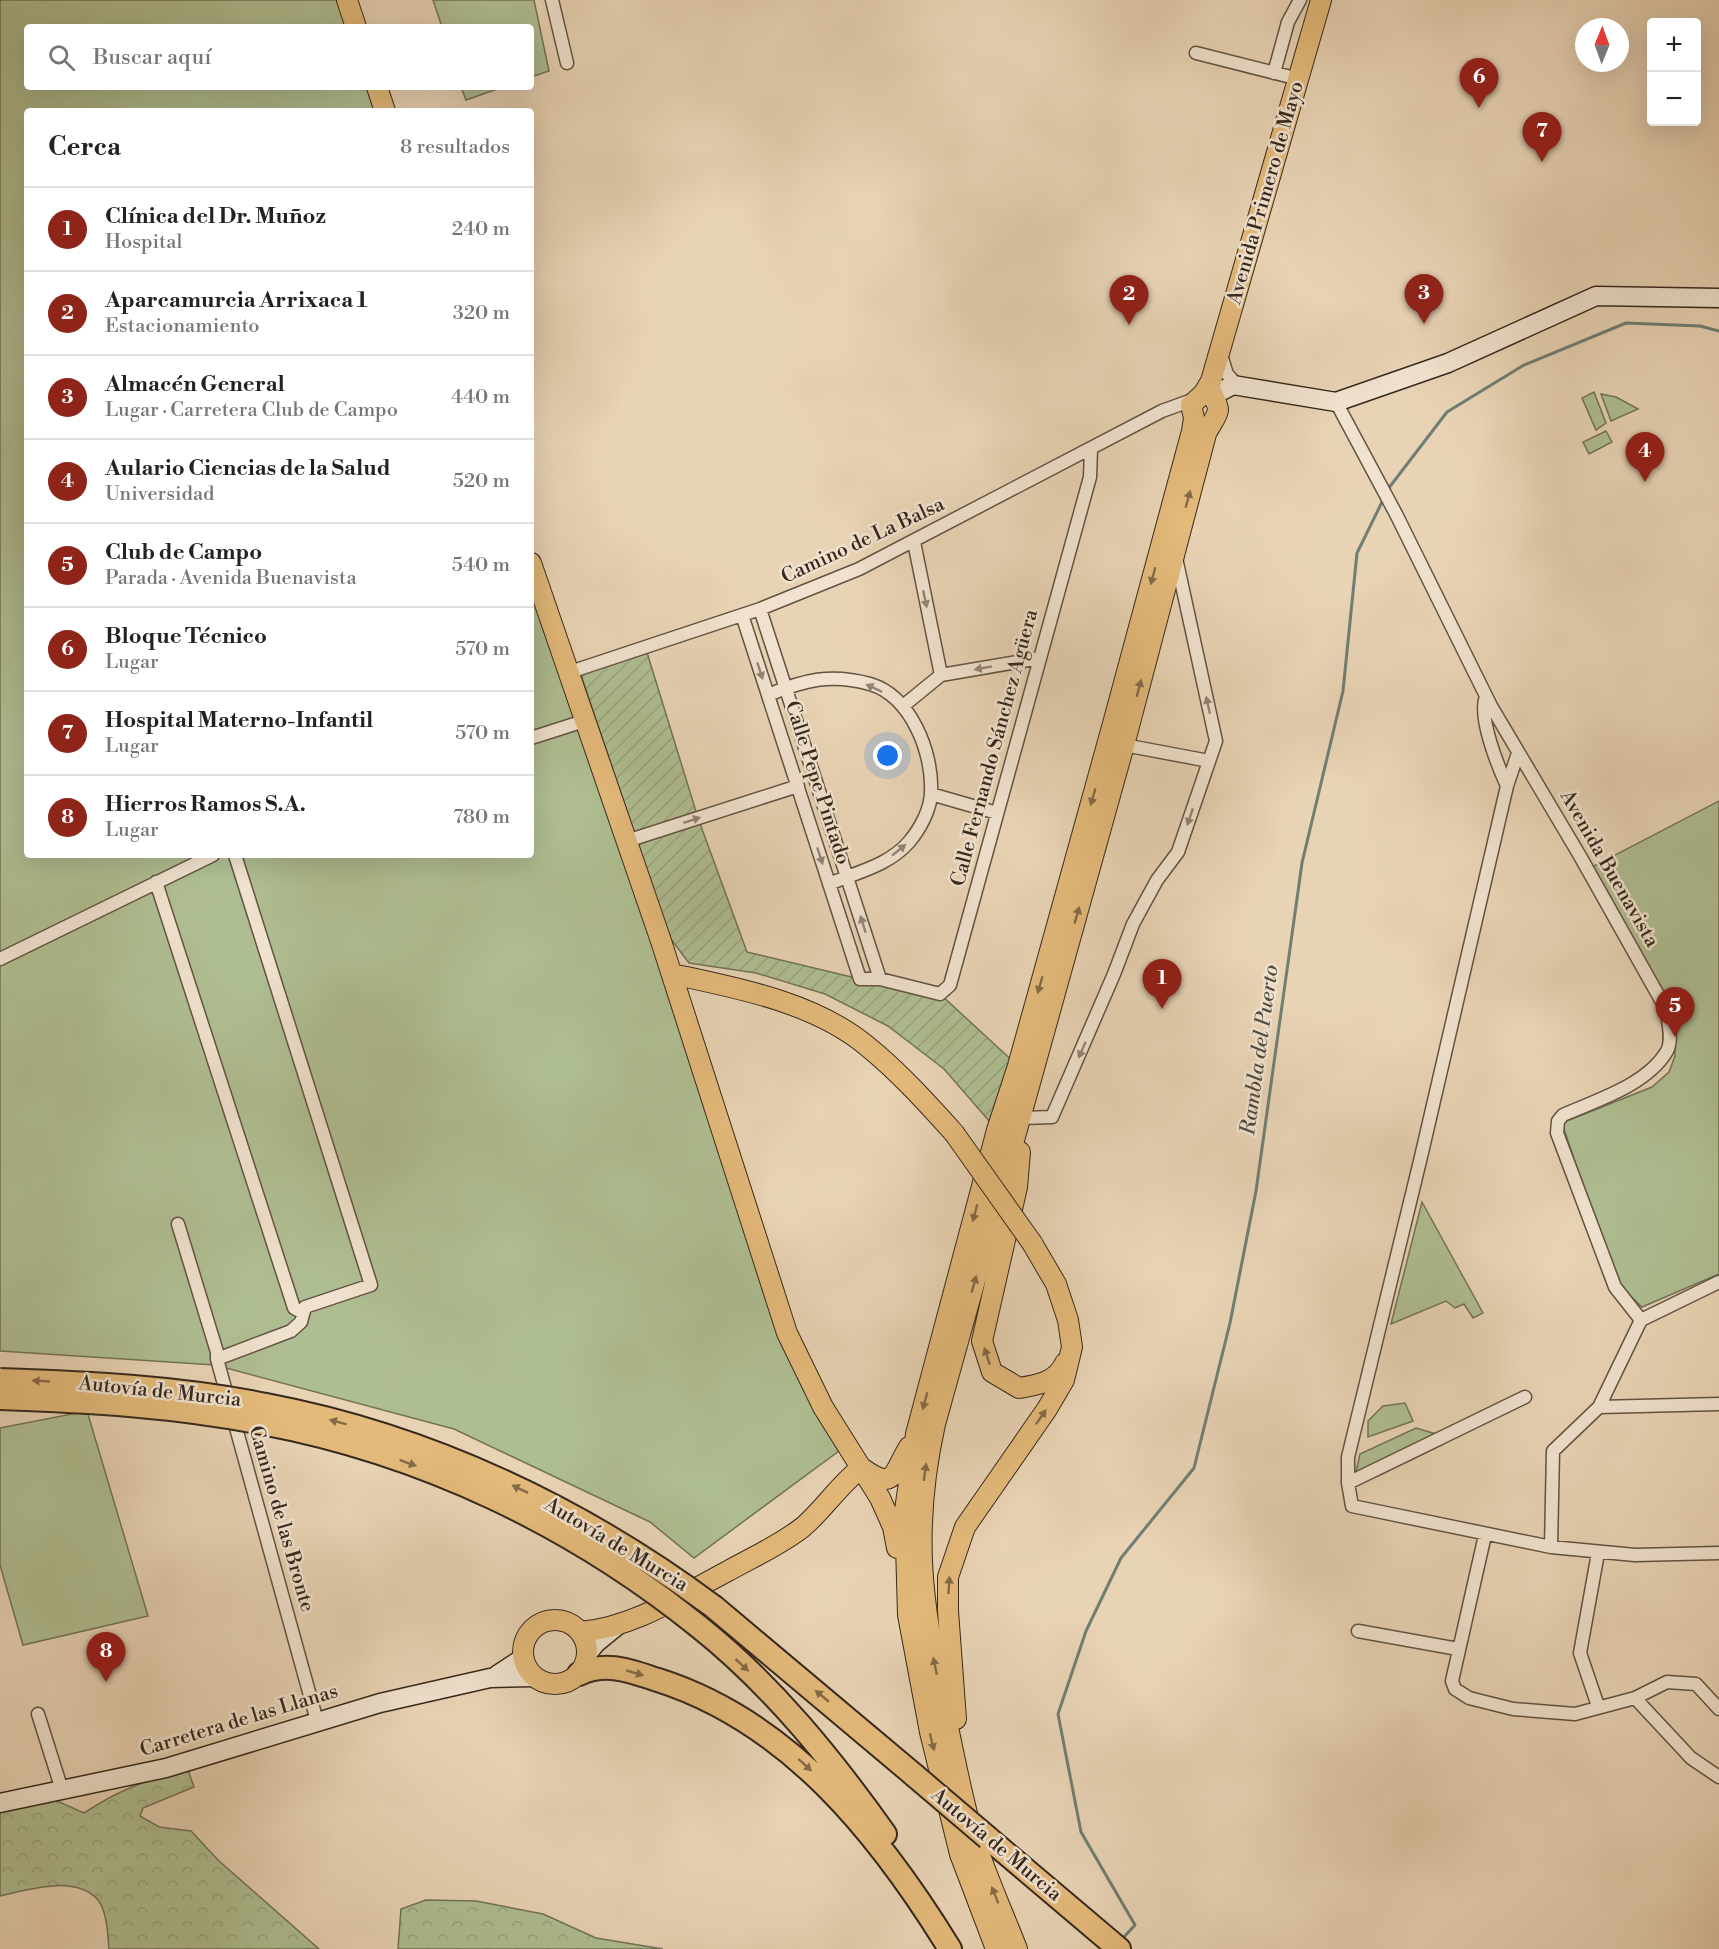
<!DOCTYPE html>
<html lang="es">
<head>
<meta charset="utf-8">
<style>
	:root { --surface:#fff; --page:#f2f2f2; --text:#222; --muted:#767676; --line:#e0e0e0; --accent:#8f2418 }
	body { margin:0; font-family:"Libre Bodoni",serif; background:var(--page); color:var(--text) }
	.controls { position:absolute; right:18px; top:18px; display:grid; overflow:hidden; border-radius:6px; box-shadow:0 6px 24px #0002 }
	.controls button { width:54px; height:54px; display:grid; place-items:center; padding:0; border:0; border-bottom:2px solid var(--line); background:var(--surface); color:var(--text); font:30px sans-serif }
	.compass { position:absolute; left:1575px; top:18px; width:54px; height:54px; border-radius:50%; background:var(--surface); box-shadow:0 6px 24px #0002; rotate:1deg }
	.you { position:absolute; left:888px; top:756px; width:21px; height:21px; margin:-15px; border:4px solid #fff; border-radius:50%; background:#1a73e8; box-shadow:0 0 0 9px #1a73e833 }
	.badge { display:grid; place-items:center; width:39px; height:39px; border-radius:50%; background:var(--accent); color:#fff; font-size:20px; font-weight:700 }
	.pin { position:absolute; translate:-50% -50px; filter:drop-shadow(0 2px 3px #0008) }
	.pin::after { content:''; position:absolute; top:32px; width:21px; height:18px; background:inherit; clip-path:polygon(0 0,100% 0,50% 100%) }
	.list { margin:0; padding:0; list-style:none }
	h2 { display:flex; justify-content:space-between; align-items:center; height:78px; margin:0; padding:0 24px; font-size:26px }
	h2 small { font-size:20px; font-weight:400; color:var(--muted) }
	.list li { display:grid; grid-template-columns:39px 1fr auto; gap:18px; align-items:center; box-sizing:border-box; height:84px; padding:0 24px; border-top:2px solid var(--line) }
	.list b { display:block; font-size:22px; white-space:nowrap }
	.list p { margin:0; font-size:20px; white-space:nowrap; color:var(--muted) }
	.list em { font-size:20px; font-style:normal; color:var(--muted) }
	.icon { flex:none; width:33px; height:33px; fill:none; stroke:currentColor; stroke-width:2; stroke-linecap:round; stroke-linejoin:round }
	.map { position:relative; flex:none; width:1719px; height:1949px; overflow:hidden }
	.search { position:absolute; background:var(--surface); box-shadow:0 6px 24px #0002; left:24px; top:24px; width:510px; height:66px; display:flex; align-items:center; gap:15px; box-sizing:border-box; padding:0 21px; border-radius:6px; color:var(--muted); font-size:22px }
	.panel { position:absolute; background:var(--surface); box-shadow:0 6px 24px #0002; left:24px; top:108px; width:510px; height:750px; border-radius:6px }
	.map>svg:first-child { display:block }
	.grass { fill:#afbe92; stroke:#727358; stroke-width:1.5 }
	.forest { fill:url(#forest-crowns); stroke:#727358; stroke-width:1.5 }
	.garden { fill:url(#garden-furrows); stroke:#727358; stroke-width:1.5 }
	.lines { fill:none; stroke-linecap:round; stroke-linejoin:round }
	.stream { stroke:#707e73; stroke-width:3 }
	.street-casing { stroke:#625343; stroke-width:15 }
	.secondary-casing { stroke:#36281d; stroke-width:21 }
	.primary-casing { stroke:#36281d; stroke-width:22 }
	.highway-casing { stroke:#36281d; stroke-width:26 }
	.street { stroke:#f0e2ce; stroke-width:12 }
	.secondary { stroke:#f0e2ce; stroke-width:18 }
	.primary { stroke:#e4ba7a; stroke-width:20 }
	.highway { stroke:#e4ba7a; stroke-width:22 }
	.primary-bridge-casing { stroke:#36281d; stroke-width:22; stroke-linecap:butt }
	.highway-bridge-casing { stroke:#36281d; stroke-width:26; stroke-linecap:butt }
	.primary-bridge { stroke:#e4ba7a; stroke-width:20 }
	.highway-bridge { stroke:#e4ba7a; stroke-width:22 }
	.oneway { fill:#846a47 }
	.oneway2 { fill:#938576 }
	.labels { text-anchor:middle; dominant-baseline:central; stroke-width:5; stroke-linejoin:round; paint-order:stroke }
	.street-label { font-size:20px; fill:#36281d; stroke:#f0e2ce }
	.water-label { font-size:21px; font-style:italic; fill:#4e4c41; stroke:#f0e2ce }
</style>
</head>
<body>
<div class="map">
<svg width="1719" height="1949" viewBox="0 0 1719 1949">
	<defs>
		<pattern id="forest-crowns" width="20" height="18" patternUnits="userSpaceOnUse" patternTransform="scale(1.5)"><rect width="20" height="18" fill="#afbe92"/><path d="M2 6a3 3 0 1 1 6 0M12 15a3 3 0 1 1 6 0" fill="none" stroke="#97a37d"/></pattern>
		<pattern id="garden-furrows" width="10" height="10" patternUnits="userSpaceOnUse" patternTransform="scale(1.5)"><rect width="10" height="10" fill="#afbe92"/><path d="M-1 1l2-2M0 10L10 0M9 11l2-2" fill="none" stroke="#97a37d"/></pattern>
	</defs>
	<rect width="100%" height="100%" fill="#e8d3b4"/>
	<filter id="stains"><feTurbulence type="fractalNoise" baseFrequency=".00333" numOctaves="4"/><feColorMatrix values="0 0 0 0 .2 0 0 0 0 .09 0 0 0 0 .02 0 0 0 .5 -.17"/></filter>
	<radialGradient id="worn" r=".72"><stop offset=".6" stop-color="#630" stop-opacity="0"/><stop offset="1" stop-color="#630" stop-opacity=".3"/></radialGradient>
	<!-- grass -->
	<path class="grass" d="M 0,0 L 341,0 L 350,27 L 27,27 L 27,87 L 370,87 L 378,111 L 27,111 L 27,855 L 531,855 L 531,564 L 787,1333 L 847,1445 L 694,1558 L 650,1522 L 454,1429 L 215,1365 L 0,1351 Z
		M 433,0 L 534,0 L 549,71 L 531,77 L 531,27 L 442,27 Z
		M 461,87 L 503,87 L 466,100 Z
		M 1594,392 L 1606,423 L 1596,430 L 1582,398 Z
		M 1601,394 L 1616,397 L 1638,409 L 1611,421 Z
		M 1606,431 L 1612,442 L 1589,454 L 1583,442 Z
		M 1719,801 L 1719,1274 L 1642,1307 L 1615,1281 L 1562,1123 L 1652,1087 L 1669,1072 L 1675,1056 L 1675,1019 L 1592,867 Z
		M 1422,1202 L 1483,1313 L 1473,1318 L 1464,1304 L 1455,1308 L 1446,1301 L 1391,1324 Z
		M 1405,1403 L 1413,1421 L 1368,1437 L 1368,1421 L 1383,1406 Z
		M 87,1411 L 148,1616 L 23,1645 L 0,1565 L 0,1428 Z
		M 1416,1428 L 1436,1434 L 1442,1445 L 1378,1476 L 1356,1472 L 1360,1454 Z"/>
	<!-- forest -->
	<path class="forest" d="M 188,1770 L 194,1787 L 143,1808 L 140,1816 L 159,1827 L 191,1831 L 218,1860 L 319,1949 L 109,1949 C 108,1935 107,1911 98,1900 C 75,1874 27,1890 0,1896 L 0,1805 L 48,1797 L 84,1813 C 119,1790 147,1779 188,1770 Z
		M 426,1900 L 476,1901 L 543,1914 L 596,1938 L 663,1949 L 398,1949 L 401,1909 Z"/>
	<!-- garden -->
	<path class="garden" d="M 645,646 L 698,818 L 747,952 L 860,979 L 940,994 L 1018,1066 L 997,1130 L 944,1069 L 888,1026 L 825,994 L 756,973 L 689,963 L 661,926 L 636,838 L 579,669 Z"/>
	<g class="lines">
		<!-- stream -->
		<path class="stream" d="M 1388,489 L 1447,412 L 1524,365 L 1626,323 L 1700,326 L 1719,331
			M 1122,1939 L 1135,1925 L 1081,1832 L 1058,1714 L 1086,1631 L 1121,1558 L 1194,1468 L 1230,1323 L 1256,1191 L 1302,863 L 1343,691 L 1357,553 L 1384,498"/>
		<!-- street casing -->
		<g class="street-casing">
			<path id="street" d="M 552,0 L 567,63
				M 1196,53 L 1299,79
				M 1274,73 L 1288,22 L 1300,0
				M 1221,355 L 1227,374 L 1237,385
				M 1336,402 L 1396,514 L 1491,706 L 1580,856 L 1666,1009 C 1668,1021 1673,1040 1667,1051 C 1647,1085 1597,1100 1563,1115 L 1558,1121 L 1557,1133 L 1615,1287 L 1641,1320
				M 914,542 L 941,675
				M 760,609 L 880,979
				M 742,615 L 860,979 L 880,979 L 940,994 L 950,985 L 1090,477 L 1091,449
				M 567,673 L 760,609 L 859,569 L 1162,411 L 1195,399
				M 768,695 C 804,680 831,673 870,684 C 911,696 933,753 931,792 C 931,809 920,829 909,842 C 888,866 857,872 829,884
				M 1486,697 C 1478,716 1497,764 1507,786
				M 903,706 L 941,675 L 1040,658
				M 531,738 L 584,721
				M 1124,745 L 1209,761
				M 1518,753 L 1507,786 L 1420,1161 L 1348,1457 L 1348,1483 L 1525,1397
				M 931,794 L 997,813
				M 636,838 L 798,786
				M 156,882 L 294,1308 L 303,1313
				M 0,959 L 213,855
				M 1023,1118 L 1052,1117 L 1114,974 L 1133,924 L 1157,880 L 1178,852 L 1216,741 L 1176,558
				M 178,1224 L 217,1352 L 217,1359 L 317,1721
				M 1641,1320 L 1719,1282
				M 217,1359 L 291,1331 L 301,1322 L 305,1307 L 371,1285 L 235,855
				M 1599,1407 L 1719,1404
				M 1348,1483 L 1352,1506 L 1551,1547 L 1635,1555 L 1719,1553
				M 1485,1535 L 1452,1681 L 1455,1689 L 1469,1698 L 1513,1709 L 1575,1714 L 1635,1698 L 1667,1682 L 1696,1684 L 1719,1709
				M 1551,1547 L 1553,1451 L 1599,1407 L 1641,1320
				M 1358,1631 L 1458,1649
				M 1635,1698 L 1691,1758 L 1719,1777
				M 1598,1706 L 1580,1653 L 1598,1553
				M 38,1714 L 62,1790"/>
		</g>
		<!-- secondary casing -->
		<g class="secondary-casing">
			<path id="secondary" d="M 1210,397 L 1233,385 L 1336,402 L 1448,363 L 1596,296 L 1719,298
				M 587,1654 L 596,1643 L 618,1625
				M 497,1675 L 523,1658
				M 0,1803 L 166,1768 L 380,1703 L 490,1678 L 533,1677"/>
		</g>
		<!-- primary casing -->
		<g class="primary-casing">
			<path id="primary" d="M 347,0 L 356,27
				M 377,87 L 385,111
				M 531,563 L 661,941 L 787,1333 L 823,1407 L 880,1498 L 893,1527 L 897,1548
				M 672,974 C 737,988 814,1002 867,1046 C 899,1072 927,1103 954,1133
				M 1020,1152 L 1017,1187 L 982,1341 L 992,1372 L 1019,1388 C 1037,1385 1057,1382 1065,1363
				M 862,1468 C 895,1492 893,1473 909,1447
				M523 1652a32 32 0 1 1 64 0a32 32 0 1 1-64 0Z
				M 580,1632 C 633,1628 682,1595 728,1571 C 753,1557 780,1545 803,1527 C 824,1509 839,1485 861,1468
				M 956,1719 L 948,1611 L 948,1577 L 965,1527 L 1047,1409 L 1064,1380 L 1072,1347 L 1068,1320 L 1056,1284 L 1032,1243
				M 996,1949 L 960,1854 L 930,1732 L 908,1615 L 905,1510 L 916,1434 L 997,1130 L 1018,1066 L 1114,720 L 1192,431 L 1194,418 L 1191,405 L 1204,393 L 1211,381 L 1321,0
				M 1017,1949 C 1001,1908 982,1867 970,1825 C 960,1788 953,1750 945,1713 C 922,1607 911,1532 935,1424 L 1124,745 L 1206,434 C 1209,426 1217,418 1218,410 C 1218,402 1210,394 1210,385"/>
		</g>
		<!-- highway casing -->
		<g class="highway-casing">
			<path id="highway" d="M 714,1607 L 914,1775
				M 698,1626 C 771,1684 831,1758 885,1834
				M 579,1674 C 606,1661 630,1671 658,1680 C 790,1722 880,1835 950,1949
				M 988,1838 L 1119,1949"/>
		</g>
		<!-- street -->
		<use href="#street" class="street"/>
		<!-- secondary -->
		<use href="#secondary" class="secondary"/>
		<!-- primary -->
		<use href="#primary" class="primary"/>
		<!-- highway -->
		<use href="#highway" class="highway"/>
		<!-- primary-bridge casing -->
		<g class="primary-bridge-casing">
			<path id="primary-bridge" d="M 954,1133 L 1032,1243"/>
		</g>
		<!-- highway-bridge casing -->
		<g class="highway-bridge-casing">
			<path id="highway-bridge" d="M 0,1380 C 89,1383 179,1387 266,1405 C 429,1436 581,1508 714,1607
				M 0,1398 C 88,1401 176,1406 262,1423 C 422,1453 571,1524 698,1626
				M 914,1775 L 988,1838"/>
		</g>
		<!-- primary-bridge -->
		<use href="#primary-bridge" class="primary-bridge"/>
		<!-- highway-bridge -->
		<use href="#highway-bridge" class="highway-bridge"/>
	</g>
	<!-- one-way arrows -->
	<defs><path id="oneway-solid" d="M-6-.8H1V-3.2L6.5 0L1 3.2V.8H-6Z" transform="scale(1.5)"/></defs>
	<g class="oneway">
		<use href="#oneway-solid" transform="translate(1188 499) rotate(-75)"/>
		<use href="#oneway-solid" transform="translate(1153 576) rotate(105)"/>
		<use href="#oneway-solid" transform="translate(1139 688) rotate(-75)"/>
		<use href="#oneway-solid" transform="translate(1093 797) rotate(106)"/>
		<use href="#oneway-solid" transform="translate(1077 915) rotate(-74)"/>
		<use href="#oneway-solid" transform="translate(1040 985) rotate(106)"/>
		<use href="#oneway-solid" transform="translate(975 1213) rotate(105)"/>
		<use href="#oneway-solid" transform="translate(974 1284) rotate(-74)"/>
		<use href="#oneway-solid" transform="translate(987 1356) rotate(-108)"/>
		<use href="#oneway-solid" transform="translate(41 1381) rotate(-177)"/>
		<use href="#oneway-solid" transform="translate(925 1401) rotate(105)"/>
		<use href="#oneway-solid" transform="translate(1041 1417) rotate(-55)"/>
		<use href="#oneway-solid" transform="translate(338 1422) rotate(-165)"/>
		<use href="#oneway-solid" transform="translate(408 1463) rotate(20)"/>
		<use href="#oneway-solid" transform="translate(925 1472) rotate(-82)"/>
		<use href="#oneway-solid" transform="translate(520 1489) rotate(-154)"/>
		<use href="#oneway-solid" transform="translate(949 1585) rotate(-87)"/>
		<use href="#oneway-solid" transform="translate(742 1665) rotate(43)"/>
		<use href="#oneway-solid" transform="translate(935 1666) rotate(-102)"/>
		<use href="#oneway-solid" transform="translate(635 1673) rotate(16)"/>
		<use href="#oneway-solid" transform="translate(822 1696) rotate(-140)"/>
		<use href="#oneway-solid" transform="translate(932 1742) rotate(76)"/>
		<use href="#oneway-solid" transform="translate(805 1765) rotate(42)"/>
		<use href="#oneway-solid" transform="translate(995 1895) rotate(-112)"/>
	</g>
	<g class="oneway2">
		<use href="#oneway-solid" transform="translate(925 599) rotate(78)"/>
		<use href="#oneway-solid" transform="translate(983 668) rotate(170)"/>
		<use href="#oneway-solid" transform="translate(760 671) rotate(72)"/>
		<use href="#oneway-solid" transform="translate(874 688) rotate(-155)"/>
		<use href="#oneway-solid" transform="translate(1208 705) rotate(-102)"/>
		<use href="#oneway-solid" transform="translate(1190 817) rotate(109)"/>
		<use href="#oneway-solid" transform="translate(692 820) rotate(-18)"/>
		<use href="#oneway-solid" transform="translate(899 850) rotate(-39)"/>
		<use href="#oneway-solid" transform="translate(820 856) rotate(72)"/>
		<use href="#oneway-solid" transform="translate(863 924) rotate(-107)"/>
		<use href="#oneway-solid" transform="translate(1082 1050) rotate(114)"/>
	</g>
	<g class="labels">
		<!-- street labels -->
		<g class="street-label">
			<text transform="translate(1266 193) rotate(-74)">Avenida Primero de Mayo</text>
			<text transform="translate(863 541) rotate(-25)">Camino de La Balsa</text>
			<text transform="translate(995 748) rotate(-75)">Calle Fernando Sánchez Agüera</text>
			<text transform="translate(817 783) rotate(72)">Calle Pepe Pintado</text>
			<text transform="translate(1609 869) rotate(60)">Avenida Buenavista</text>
			<text transform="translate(160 1392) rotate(6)">Autovía de Murcia</text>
			<text transform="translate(281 1519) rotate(74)">Camino de las Bronte</text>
			<text transform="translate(616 1545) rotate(31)">Autovía de Murcia</text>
			<text transform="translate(239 1721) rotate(-17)">Carretera de las Llanas</text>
			<text transform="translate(996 1845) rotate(40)">Autovía de Murcia</text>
		</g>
		<!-- water labels -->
		<g class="water-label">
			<text transform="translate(1260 1050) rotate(-82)">Rambla del Puerto</text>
		</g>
	</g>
	<rect width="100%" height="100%" filter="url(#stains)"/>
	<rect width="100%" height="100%" fill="url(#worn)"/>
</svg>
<div class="controls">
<button>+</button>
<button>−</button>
</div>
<svg class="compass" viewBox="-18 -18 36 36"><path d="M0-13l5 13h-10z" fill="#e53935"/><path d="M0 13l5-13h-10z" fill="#767676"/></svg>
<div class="you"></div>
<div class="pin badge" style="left:1162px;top:1009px">1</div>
<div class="pin badge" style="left:1129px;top:325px">2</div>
<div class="pin badge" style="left:1424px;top:324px">3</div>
<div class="pin badge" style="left:1645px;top:482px">4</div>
<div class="pin badge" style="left:1675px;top:1037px">5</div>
<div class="pin badge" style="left:1479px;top:108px">6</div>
<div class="pin badge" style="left:1542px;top:162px">7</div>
<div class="pin badge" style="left:106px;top:1682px">8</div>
<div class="search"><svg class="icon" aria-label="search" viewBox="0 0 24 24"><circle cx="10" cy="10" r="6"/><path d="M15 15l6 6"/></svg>Buscar aquí</div>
<section class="panel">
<h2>Cerca<small>8 resultados</small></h2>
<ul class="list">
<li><span class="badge">1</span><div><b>Clínica del Dr. Muñoz</b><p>Hospital</p></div><em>240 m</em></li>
<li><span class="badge">2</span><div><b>Aparcamurcia Arrixaca 1</b><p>Estacionamiento</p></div><em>320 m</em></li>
<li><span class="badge">3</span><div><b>Almacén General</b><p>Lugar · Carretera Club de Campo</p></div><em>440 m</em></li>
<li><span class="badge">4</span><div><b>Aulario Ciencias de la Salud</b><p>Universidad</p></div><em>520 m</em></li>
<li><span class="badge">5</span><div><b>Club de Campo</b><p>Parada · Avenida Buenavista</p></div><em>540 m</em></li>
<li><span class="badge">6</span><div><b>Bloque Técnico</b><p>Lugar</p></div><em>570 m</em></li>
<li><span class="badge">7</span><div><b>Hospital Materno-Infantil</b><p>Lugar</p></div><em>570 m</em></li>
<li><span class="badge">8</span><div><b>Hierros Ramos S.A.</b><p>Lugar</p></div><em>780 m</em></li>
</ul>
</section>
</div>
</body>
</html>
